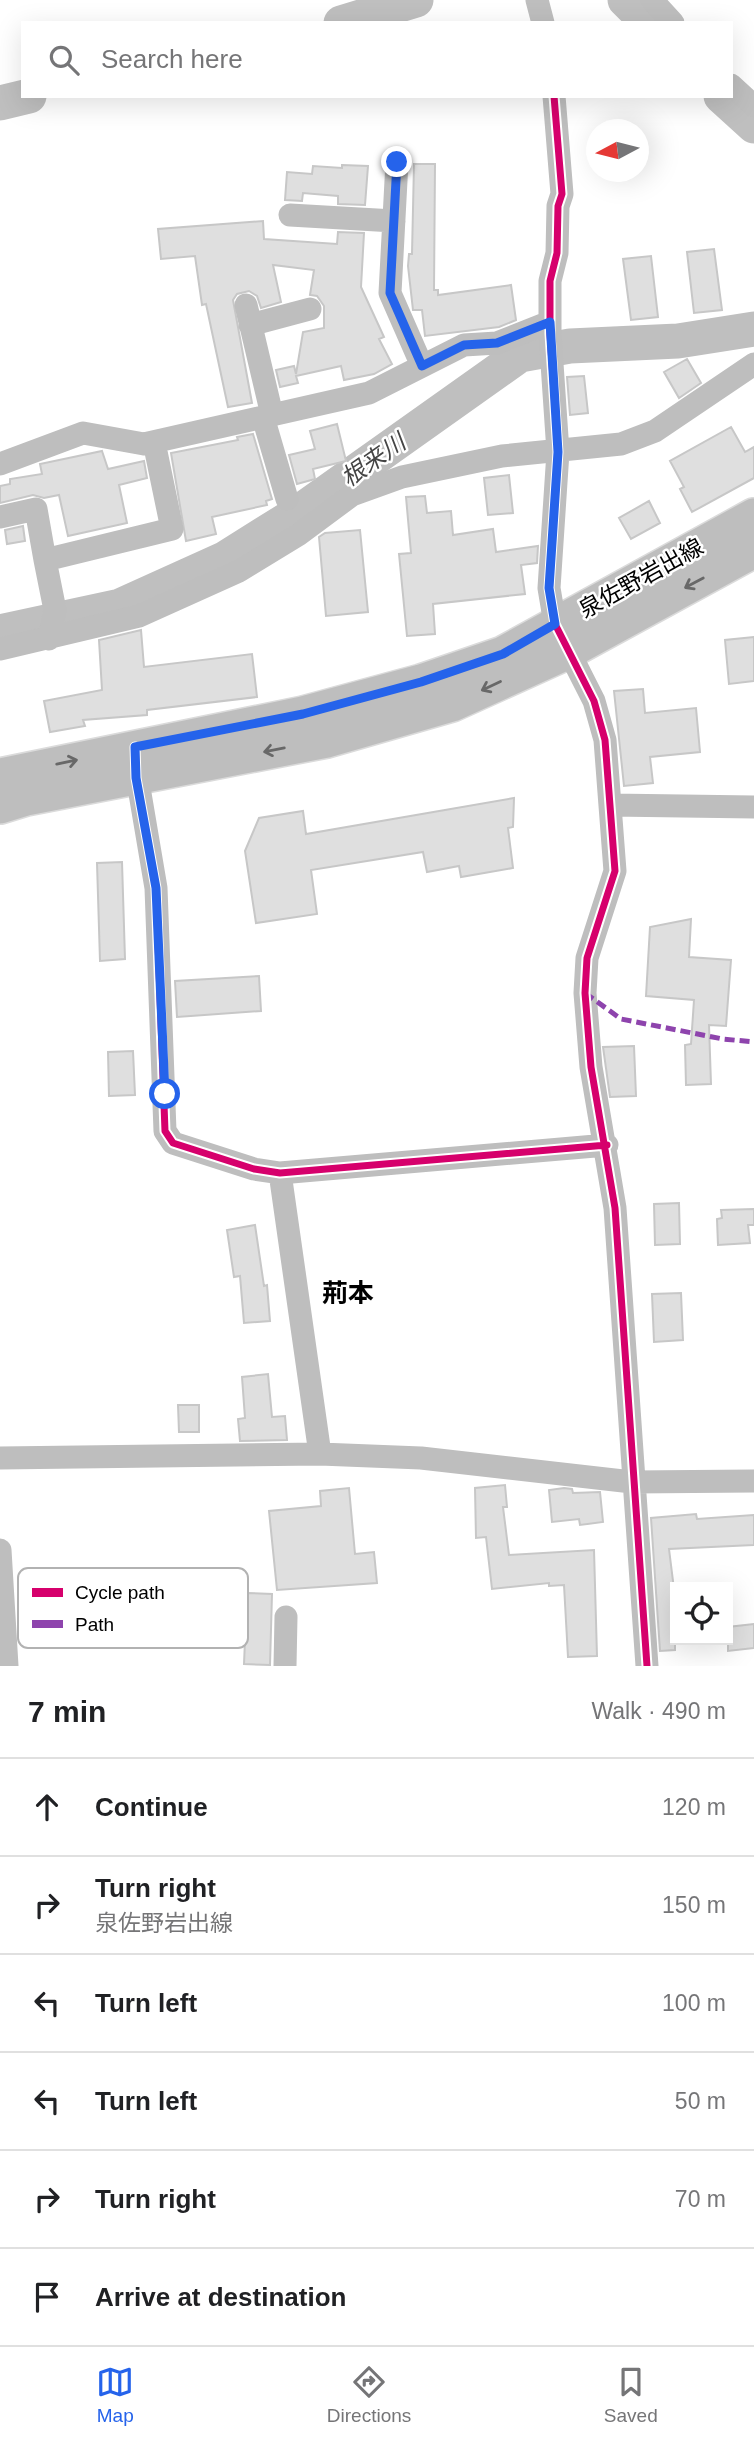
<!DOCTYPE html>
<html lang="en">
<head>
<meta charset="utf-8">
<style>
	:root { --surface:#fff; --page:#f2f2f2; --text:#202124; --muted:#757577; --line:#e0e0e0; --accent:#2563eb }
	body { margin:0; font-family:Arial,"Noto Sans JP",sans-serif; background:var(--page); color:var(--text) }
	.controls { position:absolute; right:21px; bottom:21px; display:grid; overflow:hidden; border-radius:0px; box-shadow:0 7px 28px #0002 }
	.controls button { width:63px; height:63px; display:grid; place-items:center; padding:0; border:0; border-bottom:2px solid var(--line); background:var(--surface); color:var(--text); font:35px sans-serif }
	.compass { position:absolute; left:586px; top:119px; width:63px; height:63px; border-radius:50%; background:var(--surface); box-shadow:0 7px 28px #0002; rotate:263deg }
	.stop { position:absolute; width:21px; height:21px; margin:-16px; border:5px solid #2563eb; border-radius:50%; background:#fff }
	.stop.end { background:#2563eb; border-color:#fff; box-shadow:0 2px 7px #0008 }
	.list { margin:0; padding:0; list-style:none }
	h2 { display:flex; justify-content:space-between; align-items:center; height:91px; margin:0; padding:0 28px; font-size:30px }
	h2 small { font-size:23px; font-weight:400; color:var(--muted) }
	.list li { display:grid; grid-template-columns:46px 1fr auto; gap:21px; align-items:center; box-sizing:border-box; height:98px; padding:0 28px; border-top:2px solid var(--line) }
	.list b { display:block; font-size:26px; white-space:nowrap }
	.list p { margin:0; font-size:23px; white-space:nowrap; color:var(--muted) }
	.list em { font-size:23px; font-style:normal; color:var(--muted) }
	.icon { flex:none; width:38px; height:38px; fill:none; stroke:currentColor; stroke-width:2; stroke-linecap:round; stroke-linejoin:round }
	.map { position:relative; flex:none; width:754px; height:1666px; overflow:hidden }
	.search { position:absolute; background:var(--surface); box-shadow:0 7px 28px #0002; left:21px; right:21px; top:21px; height:77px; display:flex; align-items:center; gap:18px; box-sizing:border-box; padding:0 24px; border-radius:0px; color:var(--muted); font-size:26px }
	.sheet { height:679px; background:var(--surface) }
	nav { display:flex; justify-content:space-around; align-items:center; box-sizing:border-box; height:98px; border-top:2px solid var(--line); background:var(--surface); font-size:19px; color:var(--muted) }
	nav a { display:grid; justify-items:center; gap:4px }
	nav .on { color:var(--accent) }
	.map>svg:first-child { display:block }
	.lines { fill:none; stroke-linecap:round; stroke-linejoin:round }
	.river { stroke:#bfbfbf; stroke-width:35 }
	.building { fill:#dfdfdf; stroke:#c7c7c7; stroke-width:2 }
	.primary-casing { stroke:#dbdbdb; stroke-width:38 }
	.street { stroke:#bebebe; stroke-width:23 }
	.primary { stroke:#bebebe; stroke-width:35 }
	.quiet { stroke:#8e44ad; stroke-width:5; stroke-dasharray:10 5; stroke-linecap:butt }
	.cycleway-casing { stroke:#fff; stroke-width:11 }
	.cycleway { stroke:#d6006c; stroke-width:7 }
	.oneway { stroke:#686868 }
	.route { stroke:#2563eb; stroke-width:9 }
	.labels { text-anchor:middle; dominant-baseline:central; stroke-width:5; stroke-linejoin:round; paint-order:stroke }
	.street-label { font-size:23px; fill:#000; stroke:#fff }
	.water-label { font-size:24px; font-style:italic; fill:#444; stroke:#fff }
	.quarter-label { font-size:26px; font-weight:bold; fill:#000; stroke:#fff }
	.key { fill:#fff; stroke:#b2b2b2; stroke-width:2 }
	.key-label { font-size:19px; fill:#000 }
</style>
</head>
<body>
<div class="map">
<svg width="754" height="1666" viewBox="0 0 754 1666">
	<rect width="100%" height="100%" fill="#fff"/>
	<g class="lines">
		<!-- river -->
		<path class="river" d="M 625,0 L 648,23
			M 341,23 L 416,0
			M 721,96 L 754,126
			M 0,103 L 29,96
			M 0,632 L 120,606 L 224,559 L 296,514 L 520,355 L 570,346 L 678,341 L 754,329"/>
	</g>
	<!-- building -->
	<path class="building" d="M 414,164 L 435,164 L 434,290 L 438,290 L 438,295 L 511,285 L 516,320 L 499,327 L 425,336 L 422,310 L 413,310 L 408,266 L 409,254 L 412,254 Z
		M 342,165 L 368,166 L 365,205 L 338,204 L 338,196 L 303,193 L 302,201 L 285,200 L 287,172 L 312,174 L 313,166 L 342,168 Z
		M 263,221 L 264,239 L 337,244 L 338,232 L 364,233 L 361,287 L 384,337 L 379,339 L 392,364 L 374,374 L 344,380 L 341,366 L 296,376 L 298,383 L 280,387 L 276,370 L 294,366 L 296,374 L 303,332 L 324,328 L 324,306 L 317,296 L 310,295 L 314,270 L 273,265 L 281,302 L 261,308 L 257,296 L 249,291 L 237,294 L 233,300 L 252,403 L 228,407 L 206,304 L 202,305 L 195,256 L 161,259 L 158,229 Z
		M 714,249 L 722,310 L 694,313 L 687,252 Z
		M 651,256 L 658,317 L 631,320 L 623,259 Z
		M 687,359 L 701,383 L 679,398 L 664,372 Z
		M 584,376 L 588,413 L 570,415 L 567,377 Z
		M 337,424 L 346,461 L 313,469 L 315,479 L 297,484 L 289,455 L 315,449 L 310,431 Z
		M 731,427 L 745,452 L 754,447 L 754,478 L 692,512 L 680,489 L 684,487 L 670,461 Z
		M 253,434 L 272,499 L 266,501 L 267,505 L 212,517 L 216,534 L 186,541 L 171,453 L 238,440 L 237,437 Z
		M 102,451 L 108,469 L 144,461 L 147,478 L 119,485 L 127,523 L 68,536 L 59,495 L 44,498 L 33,495 L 0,503 L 0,486 L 10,484 L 10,479 L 42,474 L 40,464 Z
		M 509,475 L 513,513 L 488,515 L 484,478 Z
		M 425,496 L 427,513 L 451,511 L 453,535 L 493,529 L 496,552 L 538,546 L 537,563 L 521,565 L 525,594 L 433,604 L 435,634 L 407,636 L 399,554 L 411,553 L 406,497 Z
		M 649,501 L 660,523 L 631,539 L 619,518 Z
		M 23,526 L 25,541 L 7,544 L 5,530 Z
		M 360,530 L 368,612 L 326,616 L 319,537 L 325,533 Z
		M 141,630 L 144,667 L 252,654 L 257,697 L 147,710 L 147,715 L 83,720 L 85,726 L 50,732 L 44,701 L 102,690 L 99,640 Z
		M 754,637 L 754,681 L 729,684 L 725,640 Z
		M 643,689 L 645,713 L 696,708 L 700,752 L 650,757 L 653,783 L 624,786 L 614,691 Z
		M 514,798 L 513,827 L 508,828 L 513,868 L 461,877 L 459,866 L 427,872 L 423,852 L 311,870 L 317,914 L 256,923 L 245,851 L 259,818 L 303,811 L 306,834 Z
		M 122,862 L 125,959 L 100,961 L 97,863 Z
		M 691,919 L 689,957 L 731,960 L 726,1026 L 709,1025 L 711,1084 L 686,1085 L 685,1045 L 691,1044 L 694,1000 L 646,996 L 650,927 Z
		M 259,976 L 261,1011 L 177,1017 L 175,981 Z
		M 634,1046 L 636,1096 L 610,1097 L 603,1047 Z
		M 133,1051 L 135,1095 L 109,1096 L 108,1052 Z
		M 679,1203 L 680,1244 L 655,1245 L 654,1204 Z
		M 754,1209 L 754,1225 L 748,1225 L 750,1243 L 718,1245 L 717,1219 L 722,1218 L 721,1210 Z
		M 255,1225 L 264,1286 L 267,1285 L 270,1321 L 244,1323 L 240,1276 L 234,1277 L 227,1230 Z
		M 681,1293 L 683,1340 L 654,1342 L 652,1294 Z
		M 268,1374 L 272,1417 L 285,1416 L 287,1440 L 240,1441 L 238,1419 L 245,1418 L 242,1377 Z
		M 178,1405 L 199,1405 L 199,1432 L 179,1432 Z
		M 505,1485 L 507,1507 L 503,1507 L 509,1555 L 594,1550 L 597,1656 L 568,1657 L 564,1585 L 549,1586 L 549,1583 L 492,1589 L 486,1537 L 476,1538 L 475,1488 Z
		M 349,1488 L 355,1554 L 374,1552 L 377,1583 L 277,1590 L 269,1511 L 321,1506 L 320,1491 Z
		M 564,1488 L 572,1489 L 573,1493 L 600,1492 L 603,1522 L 580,1525 L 579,1519 L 552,1522 L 549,1490 Z
		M 696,1514 L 697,1519 L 754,1515 L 754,1545 L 669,1549 L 675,1597 L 675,1650 L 660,1651 L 651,1518 Z
		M 247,1593 L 272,1594 L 270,1665 L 244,1664 Z
		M 754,1624 L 754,1648 L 728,1651 L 728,1627 Z"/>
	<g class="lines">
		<!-- primary casing -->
		<g class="primary-casing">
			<path id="primary" d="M 0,776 L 303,714 L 421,682 L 503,654 L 754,516
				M 0,806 L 26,798 L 327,740 L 452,704 L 569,651 L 754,550"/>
		</g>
		<!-- street -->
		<path class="street" d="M 537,0 L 543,23
			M 652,0 L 673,23
			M 731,85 L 754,106
			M 554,96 L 562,194 L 558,206 L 557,253 L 550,281 L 550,334 L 558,452 L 549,588 L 555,624 L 594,701 L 605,740 L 615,871 L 587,958 L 585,993 L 591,1067 L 615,1208 L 647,1666
			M 397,162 L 390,293 L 422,366
			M 290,215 L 394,221
			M 246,305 L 272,415
			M 250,325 L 310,309
			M 263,417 L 287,499
			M 0,464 L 83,433 L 144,444 L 369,393 L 464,345 L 497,343 L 550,322
			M 0,517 L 36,509 L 45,560 L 172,529 L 154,442
			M 45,560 L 55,610 L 49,639
			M 0,649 L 139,616 L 239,571 L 298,535 L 352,495 L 402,477 L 502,456 L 621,444 L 655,431 L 754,364
			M 135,764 L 156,888 L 165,1131 L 173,1143 L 254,1169 L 280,1173 L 607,1145
			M 611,805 L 754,807
			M 280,1173 L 320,1454
			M 0,1458 L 320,1454 L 421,1458 L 632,1482 L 754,1481
			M 0,1550 L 7,1666
			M 285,1666 L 286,1617"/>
		<!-- primary -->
		<use href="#primary" class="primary"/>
		<!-- quiet -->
		<path class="quiet" d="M 585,993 L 621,1019 L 723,1039 L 754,1042"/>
		<!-- cycleway casing -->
		<g class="cycleway-casing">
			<path id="cycleway" d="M 554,96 L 562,194 L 558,206 L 557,253 L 550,281 L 550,334 L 558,452 L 549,588 L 555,624 L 594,701 L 605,740 L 615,871 L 587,958 L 585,993 L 591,1067 L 615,1208 L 647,1666
				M 135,747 L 136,778 L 156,888 L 165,1131 L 173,1143 L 254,1169 L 280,1173 L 607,1145"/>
		</g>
		<!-- cycleway -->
		<use href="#cycleway" class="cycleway"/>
	</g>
	<!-- one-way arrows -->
	<defs><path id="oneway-shaft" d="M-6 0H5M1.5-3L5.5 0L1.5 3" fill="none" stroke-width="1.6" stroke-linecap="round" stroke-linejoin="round" transform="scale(1.75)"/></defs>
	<g class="oneway">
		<use href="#oneway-shaft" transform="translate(694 583) rotate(152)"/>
		<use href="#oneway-shaft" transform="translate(491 686) rotate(155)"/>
		<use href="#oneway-shaft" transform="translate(274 750) rotate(169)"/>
		<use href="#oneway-shaft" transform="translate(67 762) rotate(-12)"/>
	</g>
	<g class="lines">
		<!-- route -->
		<path class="route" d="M 165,1094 L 156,888 L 136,778 L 135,747 L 303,714 L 421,682 L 503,654 L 555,624 L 549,588 L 558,452 L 550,322 L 497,343 L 464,345 L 422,366 L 390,293 L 397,162"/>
	</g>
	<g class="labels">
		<!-- street labels -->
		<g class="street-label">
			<text transform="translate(641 578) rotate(-29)">泉佐野岩出線</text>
		</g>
		<!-- water labels -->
		<g class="water-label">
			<text transform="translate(373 460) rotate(-35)">根来川</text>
		</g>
		<!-- quarter labels -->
		<g class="quarter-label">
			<text x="348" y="1293">荊本</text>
		</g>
	</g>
	<!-- legend -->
	<rect x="18" y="1568" width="230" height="80" rx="10" class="key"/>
	<rect x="32" y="1588" width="31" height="9" fill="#d6006c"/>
	<rect x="32" y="1620" width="31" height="8" fill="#8e44ad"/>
	<g class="key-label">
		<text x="75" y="1599">Cycle path</text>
		<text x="75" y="1631">Path</text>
	</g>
</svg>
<div class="controls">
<button><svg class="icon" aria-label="locate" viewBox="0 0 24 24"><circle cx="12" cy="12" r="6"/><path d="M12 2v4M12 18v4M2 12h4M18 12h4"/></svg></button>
</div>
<svg class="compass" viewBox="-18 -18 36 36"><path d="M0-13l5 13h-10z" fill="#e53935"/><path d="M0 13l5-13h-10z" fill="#757577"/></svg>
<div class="stop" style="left:165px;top:1094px"></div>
<div class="stop end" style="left:397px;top:162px"></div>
<div class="search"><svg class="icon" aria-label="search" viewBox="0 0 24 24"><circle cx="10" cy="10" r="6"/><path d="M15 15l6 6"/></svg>Search here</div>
</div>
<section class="sheet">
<h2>7 min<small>Walk · 490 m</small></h2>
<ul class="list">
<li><svg class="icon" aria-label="ahead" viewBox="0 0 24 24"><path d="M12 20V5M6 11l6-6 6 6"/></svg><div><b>Continue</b></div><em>120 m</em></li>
<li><svg class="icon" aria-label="right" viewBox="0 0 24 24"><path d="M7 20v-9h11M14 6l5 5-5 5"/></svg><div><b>Turn right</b><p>泉佐野岩出線</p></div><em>150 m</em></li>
<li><svg class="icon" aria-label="left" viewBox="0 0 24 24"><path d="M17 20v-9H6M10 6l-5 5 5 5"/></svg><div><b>Turn left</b></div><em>100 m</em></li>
<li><svg class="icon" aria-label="left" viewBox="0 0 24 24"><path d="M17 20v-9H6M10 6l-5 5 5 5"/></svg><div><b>Turn left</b></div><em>50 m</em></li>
<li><svg class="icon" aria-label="right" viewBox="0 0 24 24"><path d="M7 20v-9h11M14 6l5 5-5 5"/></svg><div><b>Turn right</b></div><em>70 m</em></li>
<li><svg class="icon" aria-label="arrive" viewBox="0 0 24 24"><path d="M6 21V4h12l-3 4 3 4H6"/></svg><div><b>Arrive at destination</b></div></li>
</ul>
</section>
<nav>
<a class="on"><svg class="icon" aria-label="map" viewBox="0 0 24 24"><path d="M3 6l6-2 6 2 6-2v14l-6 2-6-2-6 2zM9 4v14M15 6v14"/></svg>Map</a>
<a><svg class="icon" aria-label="directions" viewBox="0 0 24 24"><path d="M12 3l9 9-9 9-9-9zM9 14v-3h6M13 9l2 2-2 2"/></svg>Directions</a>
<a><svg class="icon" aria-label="saved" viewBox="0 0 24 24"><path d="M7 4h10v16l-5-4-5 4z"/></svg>Saved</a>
</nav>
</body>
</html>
